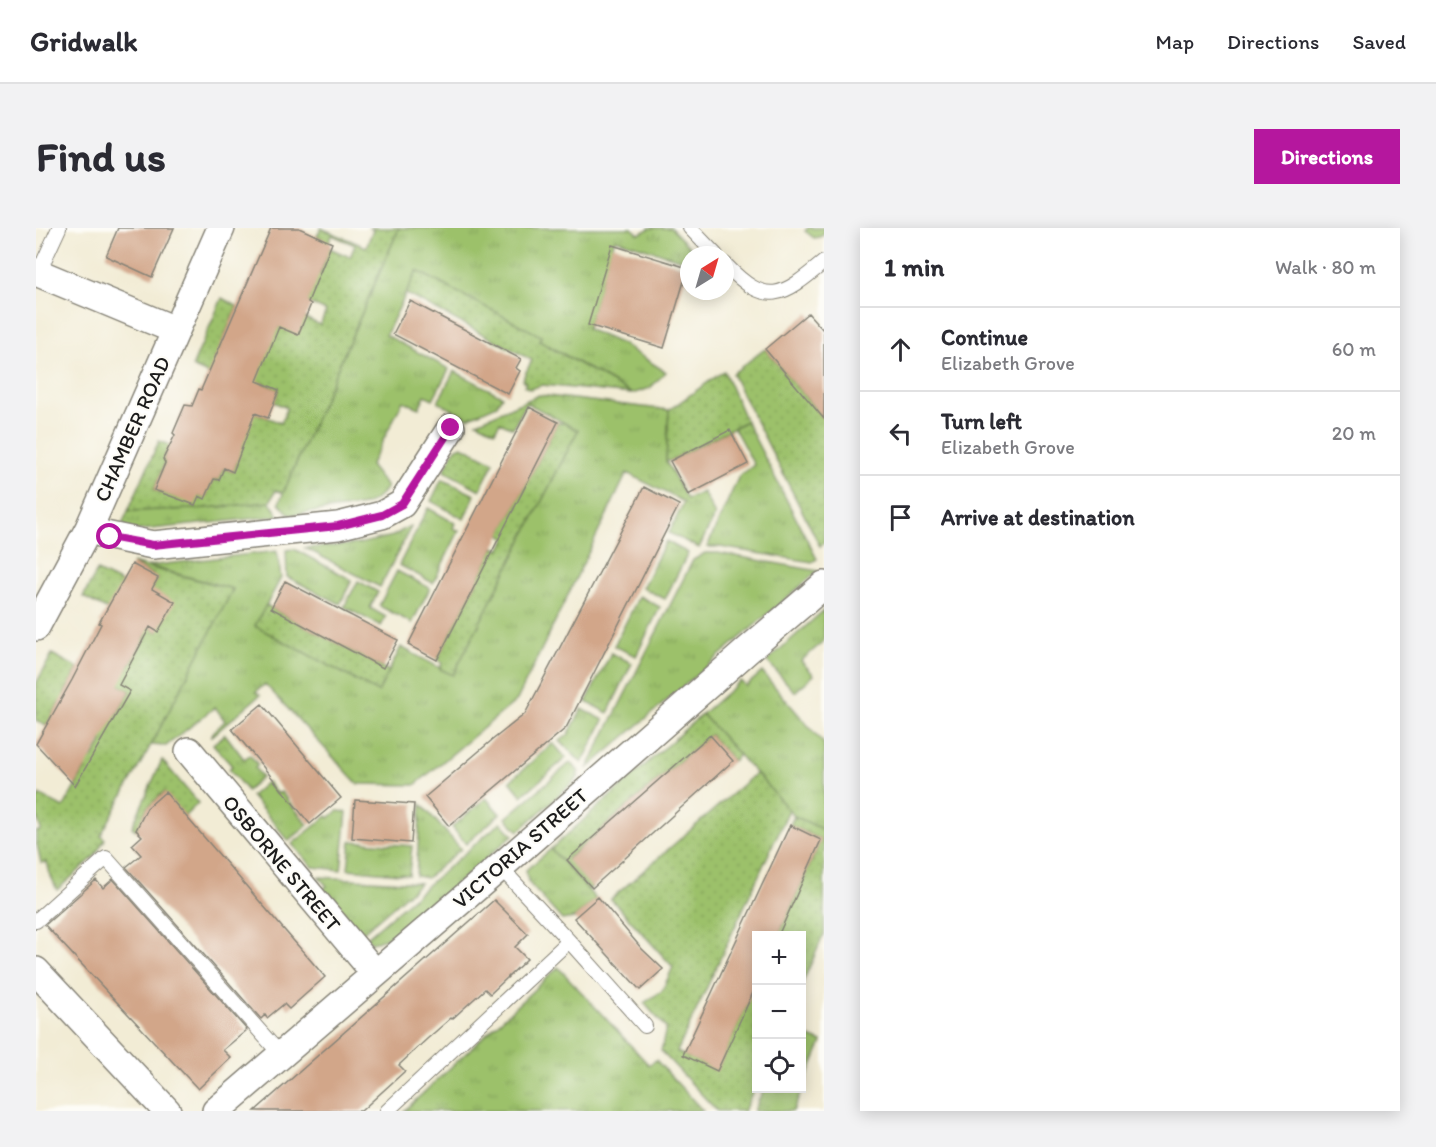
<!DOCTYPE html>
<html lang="en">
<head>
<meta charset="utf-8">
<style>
	:root { --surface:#fff; --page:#f2f2f3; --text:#2b2b33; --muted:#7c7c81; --line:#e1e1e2; --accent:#b5179e }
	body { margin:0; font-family:Itim,sans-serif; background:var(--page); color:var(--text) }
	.controls { position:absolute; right:18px; bottom:18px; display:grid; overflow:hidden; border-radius:0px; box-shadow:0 3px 15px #0003 }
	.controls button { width:54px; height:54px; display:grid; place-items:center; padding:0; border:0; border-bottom:2px solid var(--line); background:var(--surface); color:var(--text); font:30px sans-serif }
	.compass { position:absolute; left:644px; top:18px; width:54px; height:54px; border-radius:50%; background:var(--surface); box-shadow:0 3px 15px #0003; rotate:37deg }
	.stop { position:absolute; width:18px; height:18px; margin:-14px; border:4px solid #b5179e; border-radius:50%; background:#fff }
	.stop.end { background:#b5179e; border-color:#fff; box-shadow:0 2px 6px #0008 }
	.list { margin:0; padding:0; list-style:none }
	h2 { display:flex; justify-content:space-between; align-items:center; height:78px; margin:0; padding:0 24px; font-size:26px }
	h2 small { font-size:20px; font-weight:400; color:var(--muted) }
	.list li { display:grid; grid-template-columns:39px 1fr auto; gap:18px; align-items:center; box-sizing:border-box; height:84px; padding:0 24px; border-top:2px solid var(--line) }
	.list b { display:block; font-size:22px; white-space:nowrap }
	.list p { margin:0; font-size:20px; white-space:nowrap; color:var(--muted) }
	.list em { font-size:20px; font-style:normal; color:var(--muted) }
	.icon { flex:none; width:33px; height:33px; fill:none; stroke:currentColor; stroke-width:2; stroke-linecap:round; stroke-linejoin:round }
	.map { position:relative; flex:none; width:788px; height:883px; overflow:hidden; border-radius:0px }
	header { display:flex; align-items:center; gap:36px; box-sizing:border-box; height:84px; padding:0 30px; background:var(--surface); border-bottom:2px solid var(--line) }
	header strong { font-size:28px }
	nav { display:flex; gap:33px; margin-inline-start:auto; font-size:21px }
	.intro { display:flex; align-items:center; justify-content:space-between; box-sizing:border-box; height:144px; padding:0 36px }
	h1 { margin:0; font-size:42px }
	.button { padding:15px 27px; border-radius:0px; background:var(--accent); color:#fff; font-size:21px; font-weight:700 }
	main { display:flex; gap:36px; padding:0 36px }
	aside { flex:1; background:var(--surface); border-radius:0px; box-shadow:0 3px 15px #0003 }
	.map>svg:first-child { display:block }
	.grass { fill:url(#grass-tufts); stroke:#5c6e44; stroke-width:1.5 }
	.garden { fill:url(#garden-dots); stroke:#5c6e44; stroke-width:1.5; fill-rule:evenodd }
	.building { fill:#d2a689 }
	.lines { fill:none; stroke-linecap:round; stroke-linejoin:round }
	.service-casing { stroke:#878478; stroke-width:16 }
	.minor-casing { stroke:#878478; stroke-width:30 }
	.service { stroke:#fff; stroke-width:14 }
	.minor { stroke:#fff; stroke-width:27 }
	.route { stroke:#b5179e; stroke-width:8 }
	.labels { text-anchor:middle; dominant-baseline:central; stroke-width:4.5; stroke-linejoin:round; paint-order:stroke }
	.street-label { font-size:21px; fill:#1c1c1c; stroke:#fdfcf7 }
</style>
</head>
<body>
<header>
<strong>Gridwalk</strong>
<nav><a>Map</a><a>Directions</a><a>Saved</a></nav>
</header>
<div class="intro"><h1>Find us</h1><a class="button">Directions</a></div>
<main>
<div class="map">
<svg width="788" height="883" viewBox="0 0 788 883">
	<defs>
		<pattern id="grass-tufts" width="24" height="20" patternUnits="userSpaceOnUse" patternTransform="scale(1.5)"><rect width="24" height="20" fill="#9cc16b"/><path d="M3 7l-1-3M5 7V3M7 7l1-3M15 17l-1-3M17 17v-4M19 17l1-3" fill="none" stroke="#86a55c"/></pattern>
		<pattern id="garden-dots" width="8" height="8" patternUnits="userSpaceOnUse" patternTransform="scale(1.5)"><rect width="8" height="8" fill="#9cc16b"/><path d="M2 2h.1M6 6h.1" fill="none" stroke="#86a55c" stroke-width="1.8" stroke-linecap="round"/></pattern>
	</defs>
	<rect width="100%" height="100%" fill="#fdfcf7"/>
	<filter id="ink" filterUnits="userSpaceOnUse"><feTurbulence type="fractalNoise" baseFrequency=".0167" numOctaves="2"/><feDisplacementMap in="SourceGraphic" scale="12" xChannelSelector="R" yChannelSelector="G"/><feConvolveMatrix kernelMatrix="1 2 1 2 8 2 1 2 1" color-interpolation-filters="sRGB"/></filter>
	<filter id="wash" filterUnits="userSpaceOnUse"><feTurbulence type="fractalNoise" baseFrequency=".008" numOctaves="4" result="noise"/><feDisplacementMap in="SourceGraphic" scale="24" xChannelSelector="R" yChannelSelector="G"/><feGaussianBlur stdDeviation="1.35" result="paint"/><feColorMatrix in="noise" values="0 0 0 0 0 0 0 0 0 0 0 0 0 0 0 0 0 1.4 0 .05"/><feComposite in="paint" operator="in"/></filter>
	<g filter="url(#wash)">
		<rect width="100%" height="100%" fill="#f2ecd5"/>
		<!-- grass -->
		<path class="grass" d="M 363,0 L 596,0 L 603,6 L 614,0 L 635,0 L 661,27 L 653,27 L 653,34 L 579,11 L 551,101 L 586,116 L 630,144 L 614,160 L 596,166 L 503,112 L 505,109 L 381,43 L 350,107 L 413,141 L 397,171 L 389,167 L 383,180 L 367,173 L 334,238 L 351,259 C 346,268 339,273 329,277 L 254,287 L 243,275 Z
			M 772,0 L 788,0 L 788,6 L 784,9 L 778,10 L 769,3 Z
			M 418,143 L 466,168 L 461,177 L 432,190 L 402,174 Z
			M 503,167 L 633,182 L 630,233 L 651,271 L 667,264 L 679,287 L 663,320 L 633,305 L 648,274 L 591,245 L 481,472 L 379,557 L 322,556 L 229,456 L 220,464 L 224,467 L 175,509 L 178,503 L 189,493 L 179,479 L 130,518 L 115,517 L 197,361 L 112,338 L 241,323 L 245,350 L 219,398 L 342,464 L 365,419 L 417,447 L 542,202 L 491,175 L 477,200 L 464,194 L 459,203 L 441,194 Z
			M 710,193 L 781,331 L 776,334 L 684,319 L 671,319 L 703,248 L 718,237 L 698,200 Z
			M 234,274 L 243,288 L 96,303 L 89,300 L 87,294 L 92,283 L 159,281 Z
			M 392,280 L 419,295 L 417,300 L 423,303 L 397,355 L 363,337 Z
			M 372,299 L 375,299 L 344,359 L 269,320 L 322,316 L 357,308 Z
			M 630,313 L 652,325 L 629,371 L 606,360 Z
			M 258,321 L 316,352 L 304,376 L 251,349 L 250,322 Z
			M 669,325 L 682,325 L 782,343 L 551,541 L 657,332 Z
			M 361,343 L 394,360 L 376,395 L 343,378 Z
			M 322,353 L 342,364 L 334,380 L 350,389 L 345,398 L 308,379 Z
			M 603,368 L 624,379 L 600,428 L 578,418 Z
			M 788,382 L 788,413 L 765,433 L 778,447 L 759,464 L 731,433 Z
			M 575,425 L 596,435 L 572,485 L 550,474 Z
			M 726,444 L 788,516 L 788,602 L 758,588 L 666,486 L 704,453 L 710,458 Z
			M 546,481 L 568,492 L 546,535 L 524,513 L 532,507 Z
			M 189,506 L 208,531 L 214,527 L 222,537 L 219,540 L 226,549 L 211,563 L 193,541 L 196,538 L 177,516 Z
			M 517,515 L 530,530 L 486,568 L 474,553 Z
			M 535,534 L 543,544 L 541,547 L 543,549 L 483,603 L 470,590 Z
			M 231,554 L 241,566 L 245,564 L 272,597 L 253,613 L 215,568 Z
			M 450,570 L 464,586 L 430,616 L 416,599 Z
			M 385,576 L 425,621 L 391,650 L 380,648 Z
			M 301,583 L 311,584 L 305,642 L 277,639 L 256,616 L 291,588 L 293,590 Z
			M 465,594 L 477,607 L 400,674 L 354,708 L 341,714 L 336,714 L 330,710 Z
			M 315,613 L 376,618 L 373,647 L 312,641 Z
			M 515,621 L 560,671 L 538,690 L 526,692 L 492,654 L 490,642 Z
			M 283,649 L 384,655 L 325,706 L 286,662 L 291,658 Z
			M 522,739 L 613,837 L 620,832 L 667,883 L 368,883 Z
			M 766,806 L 786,814 L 757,883 L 718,883 L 728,861 L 766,860 Z"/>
		<!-- garden -->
		<path class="garden" d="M 285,0 L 330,19 L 337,2 L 334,0 L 363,0 L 247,265 L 240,262 L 234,274 L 159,281 L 92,283 L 123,213 L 138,219 L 133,220 L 127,231 L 129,235 L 118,262 L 142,270 L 163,268 L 169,270 L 178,251 L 183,252 L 188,240 L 197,244 L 217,184 L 245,195 L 251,180 L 238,174 L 243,162 L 227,155 L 224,160 L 215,165 L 156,139 L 186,70 L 201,78 L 177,136 L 243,99 L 269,90 L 284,97 L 290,83 L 258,68 L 270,41 L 284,46 L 291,27 L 284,9 L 281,8 ZM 296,7 L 319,17 L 314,29 L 291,19 Z
			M 381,43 L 505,108 L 503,113 L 596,166 L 506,157 L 494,161 L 488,158 L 490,155 L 486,152 L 496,132 L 370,66 Z
			M 729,121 L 788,191 L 788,315 L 784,318 L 696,146 Z
			M 688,143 L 710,193 L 634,233 L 630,233 L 633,182 Z
			M 522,194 L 525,196 L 526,194 L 542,202 L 417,447 L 404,441 L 406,435 L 401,432 L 458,319 L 464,322 L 470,311 L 464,307 Z
			M 426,218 L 458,234 L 444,262 L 408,243 L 419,221 Z
			M 406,251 L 439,267 L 428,291 L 395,273 Z
			M 96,335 L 197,361 L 115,517 L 65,607 L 69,611 L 58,629 L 21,662 L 14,646 L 11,634 L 5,635 L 0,612 L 0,604 L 5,602 L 0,585 L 0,570 L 2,570 L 4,567 L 27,580 L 49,541 L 26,527 L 31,519 L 56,531 L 66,514 L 56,508 L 52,490 L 24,474 L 10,498 L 0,492 L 0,456 L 16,426 L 42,440 L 28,466 L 69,480 L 81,486 L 94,463 L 72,451 L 94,437 L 110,407 L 98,401 L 99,396 L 47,369 L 61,343 L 86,355 L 102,392 L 122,404 L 116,361 L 122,350 Z
			M 230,377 L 353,443 L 342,464 L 219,398 Z
			M 666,486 L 703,527 L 697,533 L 674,507 L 531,631 L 556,659 L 553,662 L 515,621 Z
			M 126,532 L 162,575 L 149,588 L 128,564 L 111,580 L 100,602 L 96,599 Z
			M 720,545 L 753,582 L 641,824 L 681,842 L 720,757 L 720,856 L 708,883 L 681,883 L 625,823 L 630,800 L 608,775 L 626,763 L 637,739 L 575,671 Z
			M 758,588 L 788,602 L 788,706 L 766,756 L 766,708 L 742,708 L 785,612 L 754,597 Z"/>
		<g id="blocks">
			<!-- building -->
			<path class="building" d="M 82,0 L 138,0 L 116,49 L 70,28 Z
				M 235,0 L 263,0 L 296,15 L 272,74 L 275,76 L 262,107 L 243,99 L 221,153 L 243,162 L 232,190 L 219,185 L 197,244 L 188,240 L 183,252 L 178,251 L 169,271 L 163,268 L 159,277 L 118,262 L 129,235 L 127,231 L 139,207 L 137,205 L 149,177 L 156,178 L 163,161 L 165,162 Z
				M 576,17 L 652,40 L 628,120 L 552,97 Z
				M 374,73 L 485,131 L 480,140 L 484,143 L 472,166 L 357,106 Z
				M 772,85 L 788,103 L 788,191 L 729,121 Z
				M 493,179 L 522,194 L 401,432 L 372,417 Z
				M 694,202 L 712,236 L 652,267 L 634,233 Z
				M 608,259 L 643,277 L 530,500 L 413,598 L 389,569 L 455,513 L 489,486 Z
				M 96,336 L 122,350 L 116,361 L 139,374 L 122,404 L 114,399 L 83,457 L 94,463 L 39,558 L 0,516 L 36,452 L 65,396 L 63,395 Z
				M 249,353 L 362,412 L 347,440 L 235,380 Z
				M 226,476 L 305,570 L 274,596 L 196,501 Z
				M 674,507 L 697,533 L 556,660 L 531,632 Z
				M 129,564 L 289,749 L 253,781 L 248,776 L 231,790 L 229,787 L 225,791 L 90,639 L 105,627 L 96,617 L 106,608 L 100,602 L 111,580 Z
				M 319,572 L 378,576 L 375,615 L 316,610 Z
				M 754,597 L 785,612 L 742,708 L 720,708 L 720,758 L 681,843 L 647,827 Z
				M 77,651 L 211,802 L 187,822 L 195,830 L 162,861 L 9,697 L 60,652 L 67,660 Z
				M 562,669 L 606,721 L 627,741 L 604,762 L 538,690 Z
				M 458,672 L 492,706 L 479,719 L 491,731 L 454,766 L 449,761 L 416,791 L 415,790 L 391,811 L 363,837 L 369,843 L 325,883 L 219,883 Z"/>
		</g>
	</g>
	<g filter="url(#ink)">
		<use href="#blocks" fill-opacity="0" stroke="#878478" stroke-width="1.5"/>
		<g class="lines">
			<!-- service casing -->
			<g class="service-casing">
				<path id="service" d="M 654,0 L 680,27
					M 689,36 C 731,80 746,69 788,34
					M 0,50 L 23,0
					M 464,639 L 533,713 L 609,798
					M 0,693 L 70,630 L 245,827
					M 351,883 L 533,713"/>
			</g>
			<!-- minor casing -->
			<g class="minor-casing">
				<path id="minor" d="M 0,44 L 139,102
					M 53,300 L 69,307 L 117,317 L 302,298 L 346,287 L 366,276 L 415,200
					M 0,399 L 53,300 L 185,0
					M 153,523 L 339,745
					M 0,743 L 131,883
					M 180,883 L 464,639 L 713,421 L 788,357"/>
			</g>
			<!-- service -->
			<use href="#service" class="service"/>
			<!-- minor -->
			<use href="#minor" class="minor"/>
		</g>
	</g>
	<g class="lines" filter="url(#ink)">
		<!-- route -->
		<path class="route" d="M 74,309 L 117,317 L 302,298 L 346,287 L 366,276 L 415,200"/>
	</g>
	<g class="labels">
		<!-- street labels -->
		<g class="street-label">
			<text transform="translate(96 201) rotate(-66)">CHAMBER ROAD</text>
			<text transform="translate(484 620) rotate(-41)">VICTORIA STREET</text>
			<text transform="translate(246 635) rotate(50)">OSBORNE STREET</text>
		</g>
	</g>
</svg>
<div class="controls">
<button>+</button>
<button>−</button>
<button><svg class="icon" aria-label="locate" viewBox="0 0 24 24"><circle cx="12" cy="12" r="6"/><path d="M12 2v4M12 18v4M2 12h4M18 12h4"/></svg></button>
</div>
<svg class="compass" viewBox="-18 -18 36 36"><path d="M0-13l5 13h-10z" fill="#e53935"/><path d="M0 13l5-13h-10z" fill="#7c7c81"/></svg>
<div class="stop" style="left:74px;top:309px"></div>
<div class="stop end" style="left:415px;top:200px"></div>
</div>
<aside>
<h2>1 min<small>Walk · 80 m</small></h2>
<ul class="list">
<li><svg class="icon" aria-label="ahead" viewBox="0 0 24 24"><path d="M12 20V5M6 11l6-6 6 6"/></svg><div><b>Continue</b><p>Elizabeth Grove</p></div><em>60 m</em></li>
<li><svg class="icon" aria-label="left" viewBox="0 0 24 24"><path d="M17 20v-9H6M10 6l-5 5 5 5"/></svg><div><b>Turn left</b><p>Elizabeth Grove</p></div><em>20 m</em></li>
<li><svg class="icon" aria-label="arrive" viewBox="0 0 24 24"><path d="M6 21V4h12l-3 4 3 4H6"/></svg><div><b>Arrive at destination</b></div></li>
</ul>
</aside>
</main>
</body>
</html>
